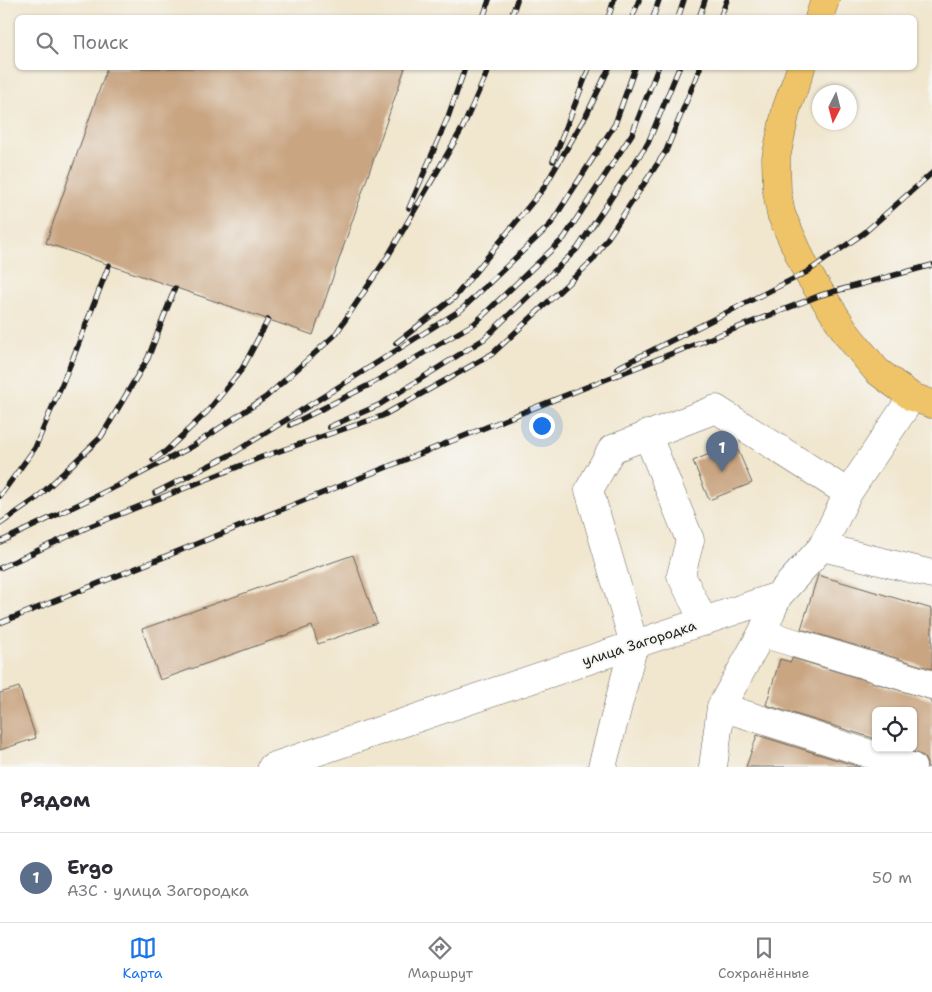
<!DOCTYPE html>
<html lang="ru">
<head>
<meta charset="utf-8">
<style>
	:root { --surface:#fff; --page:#f7f7f7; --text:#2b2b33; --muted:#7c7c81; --line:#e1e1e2; --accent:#1a73e8 }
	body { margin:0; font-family:"Shantell Sans",sans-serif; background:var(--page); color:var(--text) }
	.controls { position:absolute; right:15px; bottom:15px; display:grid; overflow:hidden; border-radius:8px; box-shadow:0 1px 4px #0004 }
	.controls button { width:45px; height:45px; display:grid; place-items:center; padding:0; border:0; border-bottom:1px solid var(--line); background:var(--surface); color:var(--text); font:25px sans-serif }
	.compass { position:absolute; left:812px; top:85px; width:45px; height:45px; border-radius:50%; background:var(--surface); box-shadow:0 1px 4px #0004; rotate:186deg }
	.you { position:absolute; left:541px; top:425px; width:18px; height:18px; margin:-12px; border:4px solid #fff; border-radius:50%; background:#1a73e8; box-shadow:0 0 0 8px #1a73e833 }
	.badge { display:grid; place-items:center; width:32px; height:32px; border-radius:50%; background:var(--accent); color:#fff; font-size:16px; font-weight:700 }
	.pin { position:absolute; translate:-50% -41px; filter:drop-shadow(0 1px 2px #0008) }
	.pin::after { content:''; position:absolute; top:26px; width:18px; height:15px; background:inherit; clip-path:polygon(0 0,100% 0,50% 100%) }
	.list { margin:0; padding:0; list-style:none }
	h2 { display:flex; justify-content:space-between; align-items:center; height:65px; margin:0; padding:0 20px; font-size:21px }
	h2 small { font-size:16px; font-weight:400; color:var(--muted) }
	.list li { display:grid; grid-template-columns:32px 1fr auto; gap:15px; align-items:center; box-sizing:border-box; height:90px; padding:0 20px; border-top:1px solid var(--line) }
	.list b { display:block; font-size:19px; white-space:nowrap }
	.list p { margin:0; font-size:16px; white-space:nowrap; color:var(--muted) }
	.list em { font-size:16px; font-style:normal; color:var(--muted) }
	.icon { flex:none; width:28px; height:28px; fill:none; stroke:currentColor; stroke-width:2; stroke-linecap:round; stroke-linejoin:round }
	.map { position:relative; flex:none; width:932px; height:767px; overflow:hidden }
	.search { position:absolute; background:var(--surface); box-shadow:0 1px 4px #0004; left:15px; right:15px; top:15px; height:55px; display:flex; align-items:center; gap:12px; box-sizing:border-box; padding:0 18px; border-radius:8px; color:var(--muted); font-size:19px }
	.sheet { height:155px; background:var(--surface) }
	nav { display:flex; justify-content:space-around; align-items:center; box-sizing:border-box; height:70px; border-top:1px solid var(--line); background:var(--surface); font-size:14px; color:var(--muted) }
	nav a { display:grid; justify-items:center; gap:2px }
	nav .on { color:var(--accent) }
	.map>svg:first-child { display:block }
	.building { fill:#c9a582 }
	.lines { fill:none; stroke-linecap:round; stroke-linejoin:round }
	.minor-casing { stroke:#67635a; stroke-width:29 }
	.major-casing { stroke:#67635a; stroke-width:29 }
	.minor { stroke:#fff; stroke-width:28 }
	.major { stroke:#efc469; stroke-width:28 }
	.rail-casing { stroke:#1c1c1c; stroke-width:5.5 }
	.rail { stroke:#f6f6f2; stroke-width:4; stroke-dasharray:11; stroke-linecap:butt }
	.labels { text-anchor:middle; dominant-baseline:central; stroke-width:4; stroke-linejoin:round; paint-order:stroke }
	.street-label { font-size:14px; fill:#1c1c1c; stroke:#f6f6f2 }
</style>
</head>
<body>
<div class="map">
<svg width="932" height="767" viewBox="0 0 932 767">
	<rect width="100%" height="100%" fill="#f6f6f2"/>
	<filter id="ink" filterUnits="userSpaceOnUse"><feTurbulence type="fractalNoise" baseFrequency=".02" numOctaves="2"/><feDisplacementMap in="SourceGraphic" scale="10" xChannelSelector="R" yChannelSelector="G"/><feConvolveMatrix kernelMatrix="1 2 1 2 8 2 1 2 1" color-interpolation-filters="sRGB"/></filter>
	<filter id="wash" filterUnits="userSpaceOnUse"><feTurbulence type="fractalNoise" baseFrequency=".0096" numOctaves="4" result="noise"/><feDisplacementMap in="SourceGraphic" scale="20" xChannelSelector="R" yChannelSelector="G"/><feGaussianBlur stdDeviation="1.12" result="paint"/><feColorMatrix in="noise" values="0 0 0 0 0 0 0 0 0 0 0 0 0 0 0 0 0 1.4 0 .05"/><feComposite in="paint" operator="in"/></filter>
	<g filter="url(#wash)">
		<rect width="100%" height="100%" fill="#f1e6ce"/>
		<g id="blocks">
			<!-- building -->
			<path class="building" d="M 107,68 L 405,68 L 313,335 L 46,243 Z
				M 735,443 L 752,483 L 709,500 L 693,461 Z
				M 353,555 L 377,623 L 318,644 L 312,626 L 160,680 L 142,629 Z
				M 818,575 L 932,609 L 932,669 L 801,629 Z
				M 792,658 L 932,700 L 932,767 L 927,767 L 927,763 L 923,756 L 904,748 L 913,748 L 913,711 L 876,711 L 876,739 L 766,705 L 780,659 L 791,662 Z
				M 19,687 L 36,738 L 0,750 L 0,693 Z
				M 757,735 L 860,767 L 746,767 Z"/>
		</g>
	</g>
	<g filter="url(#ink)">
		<use href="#blocks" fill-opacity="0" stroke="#67635a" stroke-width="1"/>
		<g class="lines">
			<!-- minor casing -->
			<g class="minor-casing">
				<path id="minor" d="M 647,434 L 690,540 L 681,575 L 704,622
					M 822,547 L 932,574
					M 762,633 L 932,685
					M 721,707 L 912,767
					M 272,767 L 778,596 L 822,547 L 848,493 L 912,397
					M 602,767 L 634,644 L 589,490 L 612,449 L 716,409 L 848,493
					M 713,767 L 721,707 L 762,633 L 778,596"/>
			</g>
			<!-- major casing -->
			<g class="major-casing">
				<path id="major" d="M 819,18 L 825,0
					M 801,68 L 786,110 L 776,158 L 777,191 L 781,214 L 807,272 L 849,337 L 877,371 L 912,397 L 932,404"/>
			</g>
			<!-- minor -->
			<use href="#minor" class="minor"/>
			<!-- major -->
			<use href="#major" class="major"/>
			<!-- rail casing -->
			<g class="rail-casing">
				<path id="rail" d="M 483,18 L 489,0
					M 511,18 L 517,0
					M 608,18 L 614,0
					M 632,18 L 639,0
					M 653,18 L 659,0
					M 678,18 L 684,0
					M 699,18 L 705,0
					M 720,18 L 727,0
					M 553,161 L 589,68
					M 409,208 L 448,117 L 465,68
					M 396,343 L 454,298 L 543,189 L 587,114 L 609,68
					M 617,368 L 807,272 L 864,233 L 932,173
					M 290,425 L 371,384 L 475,323 L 564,238 L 632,134 L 658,68
					M 329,427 L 379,405 L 484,339 L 577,249 L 648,143 L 679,68
					M 153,460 L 166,451 L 207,412 L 242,369 L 268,320
					M 155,493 L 232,454 L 462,309 L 550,225 L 615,124 L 635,68
					M 0,496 L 35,448 L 73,358 L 109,265
					M 0,524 L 36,499 L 101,437 L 148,358 L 175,288
					M 0,542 L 119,485 L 193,446 L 266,397 L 335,335 L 388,256 L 463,127 L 489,68
					M 0,568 L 88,527 L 262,457 L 382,416 L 492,354 L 593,260 L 666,151 L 700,68
					M 0,623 L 556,399 L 821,295 L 932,265"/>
			</g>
			<!-- rail -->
			<use href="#rail" class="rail"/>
		</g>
	</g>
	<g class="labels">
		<!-- street labels -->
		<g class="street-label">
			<text transform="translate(639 643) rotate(-18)">улица Загородка</text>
		</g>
	</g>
</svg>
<div class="controls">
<button><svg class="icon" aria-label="locate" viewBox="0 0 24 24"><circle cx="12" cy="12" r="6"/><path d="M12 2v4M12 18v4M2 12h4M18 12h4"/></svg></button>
</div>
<svg class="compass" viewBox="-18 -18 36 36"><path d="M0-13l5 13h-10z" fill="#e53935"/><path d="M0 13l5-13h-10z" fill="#7c7c81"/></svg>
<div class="you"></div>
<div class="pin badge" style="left:722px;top:472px;background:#5c6f8a">1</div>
<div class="search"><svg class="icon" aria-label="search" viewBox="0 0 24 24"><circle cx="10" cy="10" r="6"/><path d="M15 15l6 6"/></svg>Поиск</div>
</div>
<section class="sheet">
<h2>Рядом<small></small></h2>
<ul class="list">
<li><span class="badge" style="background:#5c6f8a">1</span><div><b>Ergo</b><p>АЗС · улица Загородка</p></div><em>50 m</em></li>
</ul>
</section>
<nav>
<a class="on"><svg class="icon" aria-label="map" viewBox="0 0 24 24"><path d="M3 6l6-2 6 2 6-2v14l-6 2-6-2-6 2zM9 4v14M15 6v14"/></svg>Карта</a>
<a><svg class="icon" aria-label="directions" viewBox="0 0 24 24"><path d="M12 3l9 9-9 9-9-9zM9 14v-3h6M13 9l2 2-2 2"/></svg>Маршрут</a>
<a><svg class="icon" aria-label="saved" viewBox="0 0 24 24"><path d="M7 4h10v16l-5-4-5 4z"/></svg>Сохранённые</a>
</nav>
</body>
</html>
